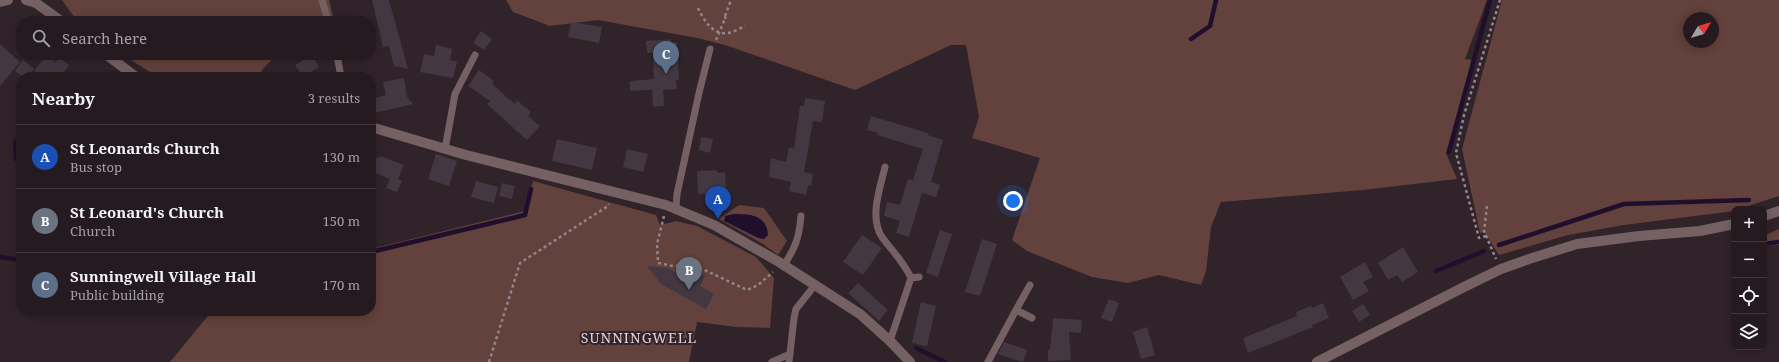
<!DOCTYPE html>
<html lang="en">
<head>
<meta charset="utf-8">
<style>
	:root { --surface:#251a20; --page:#31272d; --text:#f1f3f6; --muted:#a3a1a5; --line:#42383e; --accent:#b45309 }
	body { margin:0; font-family:"Noto Serif",serif; background:var(--page); color:var(--text) }
	.controls { position:absolute; right:12px; bottom:12px; display:grid; overflow:hidden; border-radius:8px; box-shadow:0 2px 10px #0003 }
	.controls button { width:36px; height:36px; display:grid; place-items:center; padding:0; border:0; border-bottom:1px solid var(--line); background:var(--surface); color:var(--text); font:20px sans-serif }
	.compass { position:absolute; left:1683px; top:12px; width:36px; height:36px; border-radius:50%; background:var(--surface); box-shadow:0 2px 10px #0003; rotate:52deg }
	.you { position:absolute; left:1013px; top:201px; width:14px; height:14px; margin:-10px; border:3px solid #fff; border-radius:50%; background:#1a73e8; box-shadow:0 0 0 6px #1a73e833 }
	.badge { display:grid; place-items:center; width:26px; height:26px; border-radius:50%; background:var(--accent); color:#fff; font-size:13px; font-weight:700 }
	.pin { position:absolute; translate:-50% -33px; filter:drop-shadow(0 1px 2px #0008) }
	.pin::after { content:''; position:absolute; top:21px; width:14px; height:12px; background:inherit; clip-path:polygon(0 0,100% 0,50% 100%) }
	.list { margin:0; padding:0; list-style:none }
	h2 { display:flex; justify-content:space-between; align-items:center; height:52px; margin:0; padding:0 16px; font-size:17px }
	h2 small { font-size:13px; font-weight:400; color:var(--muted) }
	.list li { display:grid; grid-template-columns:26px 1fr auto; gap:12px; align-items:center; box-sizing:border-box; height:64px; padding:0 16px; border-top:1px solid var(--line) }
	.list b { display:block; font-size:15px; white-space:nowrap }
	.list p { margin:0; font-size:13px; white-space:nowrap; color:var(--muted) }
	.list em { font-size:13px; font-style:normal; color:var(--muted) }
	.icon { flex:none; width:22px; height:22px; fill:none; stroke:currentColor; stroke-width:2; stroke-linecap:round; stroke-linejoin:round }
	.map { position:relative; flex:none; width:1779px; height:362px; overflow:hidden }
	.search { position:absolute; background:var(--surface); box-shadow:0 2px 10px #0003; left:16px; top:16px; width:360px; height:44px; display:flex; align-items:center; gap:10px; box-sizing:border-box; padding:0 14px; border-radius:16px; color:var(--muted); font-size:15px }
	.panel { position:absolute; background:var(--surface); box-shadow:0 2px 10px #0003; left:16px; top:72px; width:360px; height:244px; border-radius:16px }
	.map>svg:first-child { display:block }
	.green { fill:#63413c; fill-rule:evenodd }
	.water { fill:#200f2c }
	.lines { fill:none; stroke-linecap:round; stroke-linejoin:round }
	.stream { stroke:#200f2c; stroke-width:4.5 }
	.building { fill:#433742 }
	.path { stroke:#92868c; stroke-width:2.5; stroke-dasharray:3 3; stroke-linecap:butt }
	.service { stroke:#756164; stroke-width:7 }
	.minor { stroke:#756164; stroke-width:10 }
	.labels { text-anchor:middle; dominant-baseline:central; stroke-width:4; stroke-linejoin:round; paint-order:stroke }
	.quarter-label { font-size:14px; letter-spacing:1px; fill:#e2cfd8; stroke:#31232a }
</style>
</head>
<body>
<div class="map">
<svg width="1779" height="362" viewBox="0 0 1779 362">
	<rect width="100%" height="100%" fill="#31232a"/>
	<!-- green -->
	<path class="green" d="M 62,0 L 329,0 L 334,21 L 77,21 Z
		M 506,0 L 1487,0 L 1465,59 L 1472,60 L 1446,153 L 1457,179 L 1363,190 L 1221,202 L 1211,227 L 1206,271 L 1201,285 L 1159,275 L 1128,283 L 1092,277 L 1027,251 L 1012,240 L 1040,158 L 972,138 L 979,117 L 966,45 L 951,45 L 855,90 L 725,45 L 697,38 L 598,20 L 550,26 L 513,12 Z
		M 1502,0 L 1779,0 L 1779,196 L 1739,209 L 1734,209 L 1734,211 L 1624,225 L 1568,235 L 1499,255 L 1484,232 L 1480,233 L 1462,149 ZM 1689,18 L 1713,18 L 1713,42 L 1689,42 Z
		M 123,55 L 276,55 L 262,70 L 259,77 L 158,77 Z
		M 533,181 L 656,215 L 660,225 L 676,221 L 697,226 L 756,257 L 774,278 L 770,328 L 736,327 L 697,322 L 689,362 L 170,362 L 212,311 L 371,311 L 371,249 L 525,211 Z
		M 739,205 L 764,208 L 787,241 L 778,255 L 763,244 L 719,219 Z
		M 1779,229 L 1779,245 L 1764,246 L 1764,236 Z"/>
	<!-- water -->
	<path class="water" d="M 20,138 L 21,161 L 14,161 L 13,141 L 15,139 Z
		M 734,214 C 750,214 767,215 768,235 L 764,239 L 758,238 L 724,221 L 725,216 Z"/>
	<g class="lines">
		<!-- stream -->
		<path class="stream" d="M 1191,39 L 1210,26 L 1216,0
			M 1449,152 L 1490,0
			M 1764,244 L 1779,242
			M 1499,245 L 1624,204 L 1749,200
			M 371,252 L 525,215 L 531,189
			M 0,257 L 21,260
			M 1436,271 L 1484,251
			M 916,348 L 945,362"/>
	</g>
	<!-- building -->
	<path class="building" d="M 372,0 L 389,0 L 408,69 L 394,66 L 389,46 L 383,47 Z
		M 571,22 L 602,27 L 599,43 L 568,37 Z
		M 481,31 L 492,39 L 484,50 L 473,43 Z
		M 671,39 L 671,42 L 677,42 L 679,80 L 676,80 L 677,89 L 663,90 L 664,106 L 653,107 L 652,90 L 630,91 L 630,81 L 654,79 L 653,53 L 647,53 L 646,41 Z
		M 0,44 L 20,62 L 0,86 Z
		M 436,45 L 452,49 L 450,60 L 457,61 L 453,78 L 420,72 L 424,54 L 434,56 Z
		M 47,55 L 55,62 L 59,58 L 69,65 L 60,77 L 41,77 L 34,71 Z
		M 312,55 L 319,67 L 303,77 L 295,65 Z
		M 23,60 L 34,69 L 28,77 L 23,77 L 15,71 Z
		M 479,70 L 494,81 L 492,84 L 515,104 L 517,100 L 531,112 L 528,116 L 540,126 L 527,140 L 487,104 L 490,101 L 468,86 Z
		M 404,78 L 407,97 L 413,104 L 374,113 L 371,99 L 386,95 L 383,82 Z
		M 805,98 L 825,101 L 822,122 L 813,121 L 804,172 L 813,174 L 811,186 L 808,185 L 806,195 L 789,191 L 791,182 L 769,177 L 771,158 L 786,162 L 789,147 L 794,149 L 800,106 L 804,106 Z
		M 871,116 L 928,133 L 928,135 L 943,140 L 931,182 L 940,185 L 936,197 L 922,193 L 909,237 L 896,233 L 900,221 L 884,216 L 887,202 L 900,205 L 908,179 L 913,180 L 923,149 L 877,135 L 878,133 L 867,130 Z
		M 701,137 L 713,139 L 710,153 L 699,150 Z
		M 557,139 L 597,148 L 592,170 L 552,161 Z
		M 627,149 L 648,154 L 643,172 L 623,167 Z
		M 436,154 L 457,161 L 449,186 L 428,179 Z
		M 371,156 L 379,158 L 380,156 L 404,165 L 398,179 L 402,181 L 397,192 L 386,188 L 390,179 L 371,171 Z
		M 717,170 L 717,173 L 725,172 L 726,189 L 720,189 L 720,193 L 698,194 L 697,171 Z
		M 476,181 L 498,187 L 494,203 L 471,197 Z
		M 502,183 L 515,186 L 512,199 L 499,196 Z
		M 940,230 L 952,234 L 938,277 L 926,273 Z
		M 862,235 L 882,248 L 863,275 L 843,262 Z
		M 982,239 L 997,244 L 980,296 L 965,292 Z
		M 1403,247 L 1418,272 L 1402,282 L 1397,275 L 1388,280 L 1378,263 Z
		M 1365,262 L 1373,277 L 1363,282 L 1369,291 L 1353,300 L 1340,277 Z
		M 647,266 L 668,268 L 687,279 L 693,269 L 705,276 L 700,286 L 714,294 L 706,309 L 661,284 Z
		M 858,283 L 888,310 L 879,321 L 848,293 Z
		M 1109,299 L 1119,303 L 1112,322 L 1101,318 Z
		M 921,302 L 936,306 L 927,346 L 912,343 Z
		M 1323,303 L 1329,318 L 1312,325 L 1313,327 L 1248,353 L 1243,338 L 1297,316 L 1296,312 L 1311,306 L 1312,308 Z
		M 1363,304 L 1370,315 L 1359,322 L 1352,311 Z
		M 1053,318 L 1082,320 L 1081,333 L 1069,332 L 1071,360 L 1048,361 L 1048,350 L 1050,350 Z
		M 1147,327 L 1155,355 L 1141,359 L 1133,332 Z
		M 1004,342 L 1027,350 L 1023,362 L 998,354 Z"/>
	<g class="lines">
		<!-- path -->
		<path class="path" d="M 698,8 C 704,20 712,35 728,33 C 733,33 740,28 745,26
			M 725,16 L 731,0
			M 716,40 L 724,21 L 726,20 L 725,16
			M 1487,206 L 1484,231 L 1496,259
			M 664,216 L 657,244 L 658,263 L 673,266 L 694,265 L 747,290 L 758,285 L 773,272
			M 1486,236 L 1479,238 L 1456,153 L 1464,115 L 1500,0
			M 489,362 L 520,263 L 608,206 L 609,204"/>
		<!-- service -->
		<path class="service" d="M 322,0 L 328,21
			M 337,55 L 341,77
			M 445,149 L 455,94 L 475,55
			M 885,167 C 880,188 869,218 882,237 C 892,251 904,262 911,278 L 890,341
			M 676,208 L 677,194 L 699,93 L 710,49
			M 784,265 C 796,247 799,237 801,216
			M 911,278 L 919,277
			M 1016,310 L 1030,285
			M 772,362 L 790,354
			M 789,362 L 794,318 L 796,309 L 815,285
			M 988,362 L 1016,310 L 1032,318"/>
		<!-- minor -->
		<path class="minor" d="M 26,0 L 36,3 L 61,21
			M 0,2 L 8,0
			M 107,55 L 136,77
			M 371,127 L 466,155 L 666,205 L 714,225 L 779,262 L 860,314 L 890,341 L 910,362
			M 1764,216 L 1779,211
			M 1317,362 L 1464,287 L 1501,269 L 1529,259 L 1577,244 L 1639,236 L 1700,231 L 1734,224"/>
	</g>
	<g class="labels">
		<!-- quarter labels -->
		<g class="quarter-label">
			<text x="639" y="337">SUNNINGWELL</text>
		</g>
	</g>
</svg>
<div class="controls">
<button>+</button>
<button>−</button>
<button><svg class="icon" aria-label="locate" viewBox="0 0 24 24"><circle cx="12" cy="12" r="6"/><path d="M12 2v4M12 18v4M2 12h4M18 12h4"/></svg></button>
<button><svg class="icon" aria-label="layers" viewBox="0 0 24 24"><path d="M12 4l9 5-9 5-9-5zM3 14l9 5 9-5"/></svg></button>
</div>
<svg class="compass" viewBox="-18 -18 36 36"><path d="M0-13l5 13h-10z" fill="#e53935"/><path d="M0 13l5-13h-10z" fill="#a3a1a5"/></svg>
<div class="you"></div>
<div class="pin badge" style="left:718px;top:219px;background:#1a4fb4">A</div>
<div class="pin badge" style="left:689px;top:290px;background:#6b7280">B</div>
<div class="pin badge" style="left:666px;top:74px;background:#5c6f8a">C</div>
<div class="search"><svg class="icon" aria-label="search" viewBox="0 0 24 24"><circle cx="10" cy="10" r="6"/><path d="M15 15l6 6"/></svg>Search here</div>
<section class="panel">
<h2>Nearby<small>3 results</small></h2>
<ul class="list">
<li><span class="badge" style="background:#1a4fb4">A</span><div><b>St Leonards Church</b><p>Bus stop</p></div><em>130 m</em></li>
<li><span class="badge" style="background:#6b7280">B</span><div><b>St Leonard's Church</b><p>Church</p></div><em>150 m</em></li>
<li><span class="badge" style="background:#5c6f8a">C</span><div><b>Sunningwell Village Hall</b><p>Public building</p></div><em>170 m</em></li>
</ul>
</section>
</div>
</body>
</html>
